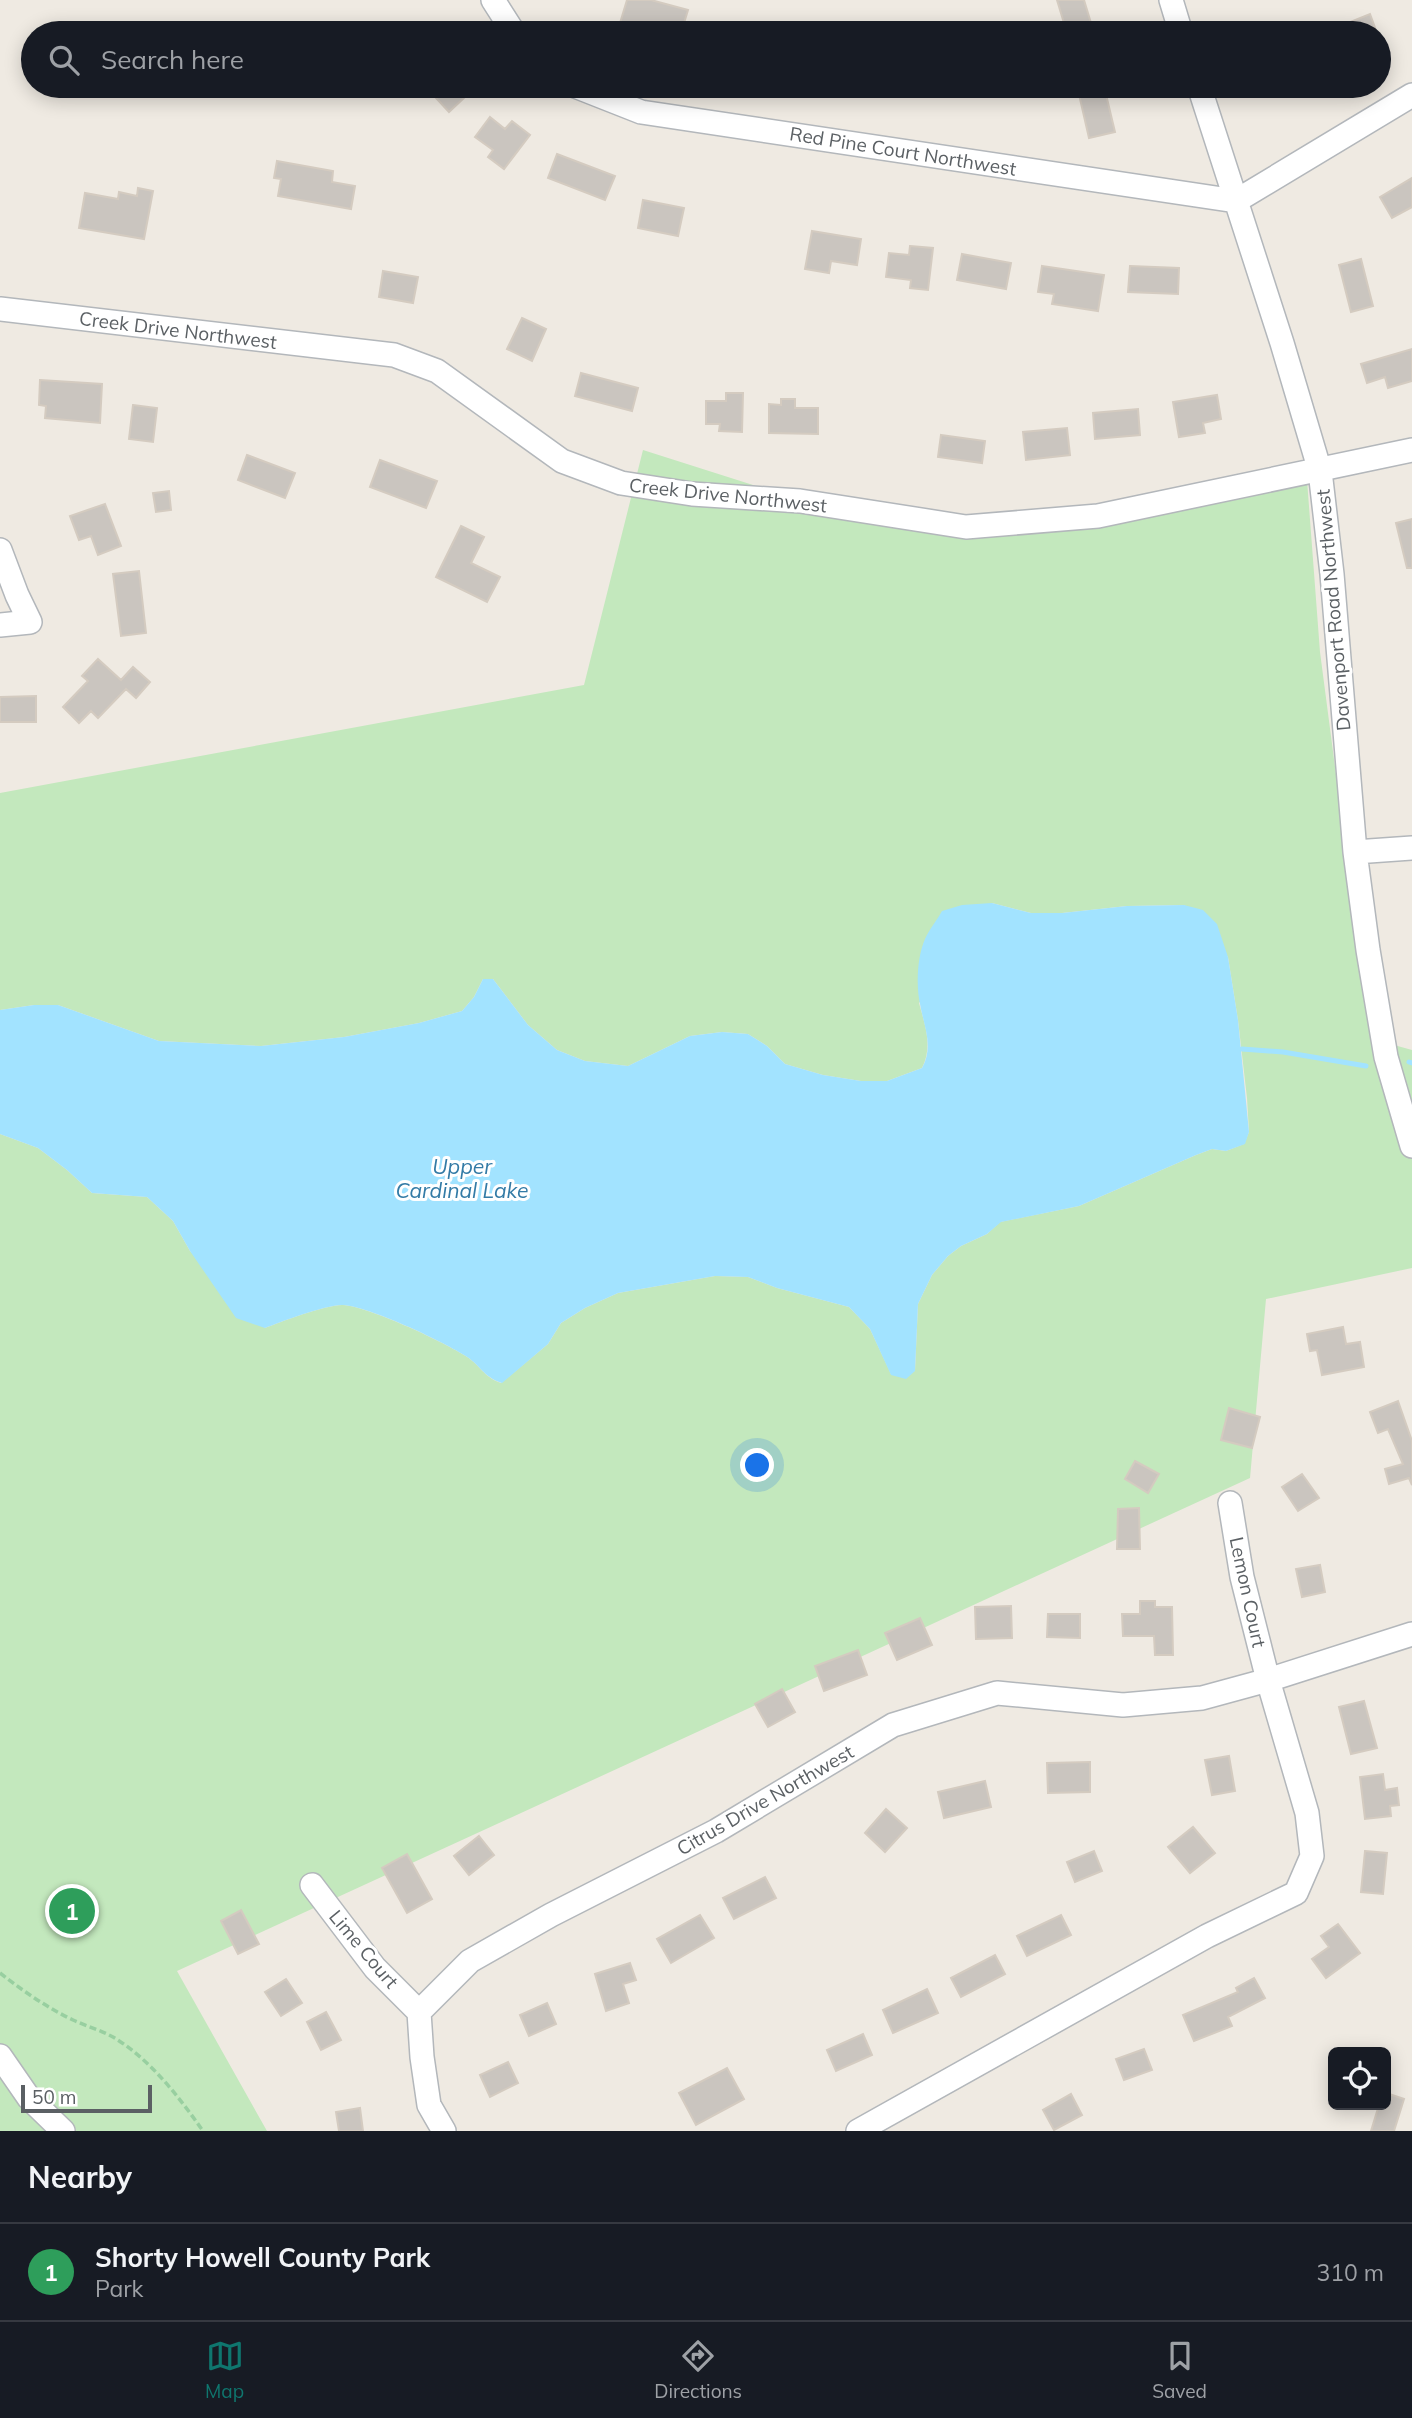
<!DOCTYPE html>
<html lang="en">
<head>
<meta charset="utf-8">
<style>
	:root { --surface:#171b24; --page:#20242c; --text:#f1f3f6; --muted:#9ea1a6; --line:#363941; --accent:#0f766e }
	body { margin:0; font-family:Mulish,sans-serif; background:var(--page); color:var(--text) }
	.controls { position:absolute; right:21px; bottom:21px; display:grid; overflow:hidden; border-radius:10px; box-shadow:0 4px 18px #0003 }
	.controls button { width:63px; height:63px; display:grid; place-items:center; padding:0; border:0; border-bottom:2px solid var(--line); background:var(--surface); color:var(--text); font:35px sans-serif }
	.scale { position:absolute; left:21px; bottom:18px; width:131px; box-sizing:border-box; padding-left:7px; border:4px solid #5b6064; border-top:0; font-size:19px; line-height:24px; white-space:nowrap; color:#5b6064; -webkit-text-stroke:5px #fff; paint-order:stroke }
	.you { position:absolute; left:758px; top:1466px; width:24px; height:24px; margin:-18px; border:5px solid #fff; border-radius:50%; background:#1a73e8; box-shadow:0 0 0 10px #1a73e833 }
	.badge { display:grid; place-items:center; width:46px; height:46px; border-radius:50%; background:var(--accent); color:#fff; font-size:23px; font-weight:700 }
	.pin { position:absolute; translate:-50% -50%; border:4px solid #fff; box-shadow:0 2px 7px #0006 }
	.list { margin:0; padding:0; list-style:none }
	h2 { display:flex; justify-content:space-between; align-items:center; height:91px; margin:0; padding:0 28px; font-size:30px }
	h2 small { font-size:23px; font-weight:400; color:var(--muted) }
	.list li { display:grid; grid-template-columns:46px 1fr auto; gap:21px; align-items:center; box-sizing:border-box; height:98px; padding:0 28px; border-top:2px solid var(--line) }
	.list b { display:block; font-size:26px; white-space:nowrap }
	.list p { margin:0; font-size:23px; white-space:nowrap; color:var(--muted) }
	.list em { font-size:23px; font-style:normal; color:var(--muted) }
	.icon { flex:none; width:38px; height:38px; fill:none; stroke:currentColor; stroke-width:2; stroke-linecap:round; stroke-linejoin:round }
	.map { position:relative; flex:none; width:1412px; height:2131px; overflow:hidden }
	.search { position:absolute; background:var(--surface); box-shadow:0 4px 18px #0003; left:21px; right:21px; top:21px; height:77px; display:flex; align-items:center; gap:18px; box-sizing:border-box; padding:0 24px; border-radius:38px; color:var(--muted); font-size:26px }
	.sheet { height:189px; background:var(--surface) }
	nav { display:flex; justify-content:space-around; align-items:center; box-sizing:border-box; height:98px; border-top:2px solid var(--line); background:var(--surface); font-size:19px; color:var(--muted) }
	nav a { display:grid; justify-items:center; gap:4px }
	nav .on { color:var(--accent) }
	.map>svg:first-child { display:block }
	.green { fill:#c3e8bd }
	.water { fill:#a2e3ff }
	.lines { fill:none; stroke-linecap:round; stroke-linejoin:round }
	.stream { stroke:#a2e3ff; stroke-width:5 }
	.building { fill:#cac5bf; stroke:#d4cbc0; stroke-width:2 }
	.minor-casing { stroke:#b3b7bb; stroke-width:26 }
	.path { stroke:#98cfa0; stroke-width:3.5; stroke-dasharray:7 3.5; stroke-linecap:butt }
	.minor { stroke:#fff; stroke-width:23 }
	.labels { text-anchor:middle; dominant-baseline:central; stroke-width:6; stroke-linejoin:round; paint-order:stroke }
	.street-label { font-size:19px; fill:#5b6064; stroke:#fff }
	.water-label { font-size:21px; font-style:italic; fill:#337ba6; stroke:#fff }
</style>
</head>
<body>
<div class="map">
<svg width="1412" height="2131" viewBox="0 0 1412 2131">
	<rect width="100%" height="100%" fill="#efeae2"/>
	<!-- green -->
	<path class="green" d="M 643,450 L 829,509 L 1035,518 L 1307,480 L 1320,652 L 1349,874 L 1376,1040 L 1412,1050 L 1412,1268 L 1266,1299 L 1250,1478 L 177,1971 L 267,2131 L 0,2131 L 0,1134 L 38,1148 L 67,1170 L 92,1193 L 147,1197 L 173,1221 L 190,1251 L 265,1328 C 280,1322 328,1304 343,1305 C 369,1307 440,1340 464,1355 C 480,1364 483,1377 501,1383 L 548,1344 L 561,1323 L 585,1308 L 618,1293 L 715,1276 L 748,1277 L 777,1288 L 849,1307 L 870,1329 L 891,1374 L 915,1371 L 918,1304 L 932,1275 L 948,1256 L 961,1246 L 987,1234 L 1000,1222 L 1079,1206 L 1196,1155 L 1212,1149 L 1226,1151 L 1244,1144 L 1249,1132 L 1247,1098 L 1238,1020 L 1228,957 L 1184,905 L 1127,906 L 1062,913 L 1031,913 L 992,903 L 919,1003 C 925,1025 933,1046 922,1068 L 887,1081 L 861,1081 L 823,1075 L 785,1064 L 767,1046 L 748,1034 L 722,1032 L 690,1036 L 628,1066 L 585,1061 L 557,1050 L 528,1025 L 493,979 L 483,979 L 474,997 L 462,1011 L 419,1023 L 344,1037 L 261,1046 L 159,1041 L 58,1005 L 34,1005 L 0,1010 L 0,793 L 584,685 Z"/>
	<!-- water -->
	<path class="water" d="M 992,903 L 1031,913 L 1062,913 L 1127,906 L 1184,905 L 1203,910 L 1217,924 L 1228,957 L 1238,1020 L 1249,1132 L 1245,1144 L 1226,1151 L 1212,1149 L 1196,1155 L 1079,1206 L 1001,1222 L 987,1234 L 961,1246 L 948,1256 L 932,1275 L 918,1304 L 915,1371 L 906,1379 L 891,1375 L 870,1329 L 849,1307 L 777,1288 L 748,1277 L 715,1276 L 618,1293 L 585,1308 L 561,1323 L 548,1344 L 502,1383 C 483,1377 480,1364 464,1355 C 440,1340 370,1307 343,1305 C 328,1304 280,1322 265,1328 L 236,1318 L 190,1251 L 173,1221 L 147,1197 L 92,1193 L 67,1170 L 38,1148 L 0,1134 L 0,1010 L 34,1005 L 58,1005 L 159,1041 L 261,1046 L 344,1037 L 419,1023 L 462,1011 L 474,997 L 483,979 L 493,979 L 528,1025 L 557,1050 L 585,1061 L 628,1066 L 690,1036 L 722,1032 L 748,1034 L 767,1046 L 785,1064 L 823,1075 L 861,1081 L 887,1081 L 922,1068 C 934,1046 924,1027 920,1004 C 916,986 917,957 925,939 C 929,930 937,920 942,911 L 962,905 Z"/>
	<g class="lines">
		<!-- stream -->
		<path class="stream" d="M 1242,1049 L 1283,1052 L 1366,1066
			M 1409,1062 L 1412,1063"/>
	</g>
	<!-- building -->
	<path class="building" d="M 627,0 L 651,0 L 688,10 L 681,33 L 617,33 Z
		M 1057,0 L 1084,0 L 1094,33 L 1067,33 Z
		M 1370,14 L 1377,33 L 1323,33 Z
		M 425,86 L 454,86 L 465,97 L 449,112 Z
		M 1098,86 L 1104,86 L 1115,132 L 1089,138 L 1078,90 Z
		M 490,117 L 505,129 L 512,121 L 530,135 L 504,169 L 488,157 L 493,150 L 475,137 Z
		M 557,154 L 615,176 L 605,200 L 548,178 Z
		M 277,161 L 333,171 L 332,182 L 355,186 L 351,209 L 278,196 L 281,179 L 274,178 Z
		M 1412,178 L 1412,207 L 1392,218 L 1380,197 Z
		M 138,188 L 153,191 L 144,239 L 79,228 L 85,193 L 118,199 L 119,192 L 137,196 Z
		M 643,200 L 684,208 L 678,236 L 638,228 Z
		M 812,231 L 861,239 L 857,265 L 831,261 L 829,273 L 805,269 Z
		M 910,246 L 933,248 L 928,290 L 910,288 L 911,280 L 886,277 L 889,253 L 909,255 Z
		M 962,254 L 1011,263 L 1006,289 L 957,280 Z
		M 1361,259 L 1373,306 L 1351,312 L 1339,265 Z
		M 1042,266 L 1104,275 L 1098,311 L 1052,304 L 1054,294 L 1038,292 Z
		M 1130,266 L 1179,268 L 1178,294 L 1128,292 Z
		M 383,271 L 418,277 L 413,303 L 379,297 Z
		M 522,318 L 546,329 L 532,361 L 507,349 Z
		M 1412,349 L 1412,381 L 1388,388 L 1385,377 L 1367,383 L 1361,364 Z
		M 581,373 L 638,388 L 632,411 L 575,396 Z
		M 40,380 L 102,384 L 100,423 L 45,418 L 46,406 L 39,405 Z
		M 726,393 L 743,393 L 742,432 L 719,431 L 720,424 L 706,424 L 706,401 L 726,401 Z
		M 1217,395 L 1221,419 L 1203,423 L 1205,433 L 1179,437 L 1173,402 Z
		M 781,399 L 795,399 L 795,408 L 818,408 L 818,434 L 769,433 L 769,404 L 781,405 Z
		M 133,405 L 157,408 L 153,442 L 129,439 Z
		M 1138,409 L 1140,435 L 1095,439 L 1093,413 Z
		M 1067,428 L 1070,455 L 1026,460 L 1023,432 Z
		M 941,435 L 985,441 L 982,463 L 938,457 Z
		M 247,455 L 295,473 L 285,498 L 238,480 Z
		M 380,460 L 437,481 L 426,508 L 370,487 Z
		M 169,491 L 171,510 L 156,512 L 153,493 Z
		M 105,504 L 121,546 L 98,555 L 91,536 L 79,540 L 70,516 Z
		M 1412,519 L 1412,568 L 1407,568 L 1396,523 Z
		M 461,526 L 484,537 L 471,563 L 500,577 L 487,602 L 436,577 Z
		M 139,571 L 146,633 L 121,636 L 113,574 Z
		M 98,659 L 121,680 L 133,667 L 150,682 L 136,698 L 126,689 L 98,718 L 91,711 L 79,723 L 63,707 L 88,681 L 82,676 Z
		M 36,696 L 36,722 L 0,722 L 0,697 Z
		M 1343,1327 L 1346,1344 L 1360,1342 L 1364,1367 L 1322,1375 L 1317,1350 L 1310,1351 L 1307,1334 Z
		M 1398,1401 L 1412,1441 L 1412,1485 L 1409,1478 L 1389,1484 L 1385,1469 L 1403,1464 L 1388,1429 L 1378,1433 L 1370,1412 Z
		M 1229,1408 L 1260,1417 L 1252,1448 L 1221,1440 Z
		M 1135,1461 L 1159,1474 L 1148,1493 L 1125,1479 Z
		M 1302,1474 L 1319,1498 L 1298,1511 L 1282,1487 Z
		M 1139,1508 L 1140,1549 L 1117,1549 L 1118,1509 Z
		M 1320,1565 L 1325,1592 L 1302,1597 L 1296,1569 Z
		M 1140,1601 L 1155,1601 L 1155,1607 L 1172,1607 L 1173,1655 L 1155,1655 L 1154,1636 L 1123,1636 L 1122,1614 L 1140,1614 Z
		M 1011,1606 L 1012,1638 L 976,1639 L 975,1607 Z
		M 1048,1614 L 1080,1614 L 1080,1638 L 1047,1637 Z
		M 920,1618 L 932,1645 L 897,1660 L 885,1633 Z
		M 858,1650 L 867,1675 L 824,1691 L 815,1666 Z
		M 782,1689 L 795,1712 L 768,1727 L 755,1704 Z
		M 1364,1701 L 1377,1748 L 1351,1754 L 1339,1707 Z
		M 1229,1756 L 1235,1791 L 1212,1795 L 1205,1760 Z
		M 1090,1762 L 1090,1792 L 1048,1793 L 1047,1763 Z
		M 1383,1774 L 1385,1790 L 1397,1788 L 1399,1805 L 1390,1806 L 1391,1816 L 1365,1819 L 1360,1777 Z
		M 985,1781 L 991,1807 L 944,1818 L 938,1792 Z
		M 886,1809 L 907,1828 L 885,1852 L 865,1833 Z
		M 1193,1827 L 1215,1853 L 1190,1873 L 1168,1847 Z
		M 479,1836 L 494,1855 L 469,1875 L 454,1856 Z
		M 1094,1851 L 1102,1871 L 1075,1882 L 1067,1862 Z
		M 1365,1851 L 1387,1853 L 1383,1894 L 1361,1892 Z
		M 407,1854 L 432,1899 L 407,1913 L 382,1868 Z
		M 765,1877 L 776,1898 L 734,1919 L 723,1898 Z
		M 241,1910 L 259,1944 L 238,1954 L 221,1921 Z
		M 700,1915 L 714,1938 L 671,1963 L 657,1939 Z
		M 1061,1915 L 1071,1935 L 1027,1956 L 1017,1936 Z
		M 1338,1924 L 1360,1953 L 1326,1978 L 1312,1959 L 1329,1947 L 1321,1936 Z
		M 995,1955 L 1005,1974 L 961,1997 L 951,1978 Z
		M 630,1963 L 636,1980 L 623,1984 L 629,2003 L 606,2011 L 595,1974 Z
		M 1254,1978 L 1265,1998 L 1228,2017 L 1232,2026 L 1194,2041 L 1183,2015 L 1238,1992 L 1236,1988 Z
		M 286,1979 L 302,2003 L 281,2016 L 265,1992 Z
		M 927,1989 L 938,2013 L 893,2033 L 883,2010 Z
		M 547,2003 L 556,2024 L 529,2036 L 520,2015 Z
		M 326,2012 L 341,2040 L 321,2050 L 307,2022 Z
		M 863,2034 L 872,2055 L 836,2071 L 827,2050 Z
		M 1144,2049 L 1152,2070 L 1124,2080 L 1116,2059 Z
		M 508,2062 L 518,2083 L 490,2097 L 480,2075 Z
		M 727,2068 L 744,2099 L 696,2125 L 679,2093 Z
		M 1386,2093 L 1404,2099 L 1394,2131 L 1371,2131 L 1379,2105 L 1386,2105 Z
		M 1071,2094 L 1082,2115 L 1054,2130 L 1043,2110 Z
		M 360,2108 L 363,2131 L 339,2131 L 336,2112 Z"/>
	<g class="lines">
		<!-- minor casing -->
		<g class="minor-casing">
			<path id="minor" d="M 493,0 L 514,33
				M 1171,0 L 1181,33
				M 575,86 L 641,112 L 1236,201 L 1412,95
				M 1199,86 L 1282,343 L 1320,471 L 1332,574 L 1355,852 L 1368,950 L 1386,1057 L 1412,1146
				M 0,309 L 394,355 L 437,371 L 562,461 L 621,483 L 692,494 L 800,501 L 966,527 L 1098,516 L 1412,450
				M 0,550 L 17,595 L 30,622 L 0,625
				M 1355,852 L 1412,848
				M 312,1885 L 375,1968 L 419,2012
				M 0,2056 L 29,2098 L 63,2131
				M 444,2131 L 429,2105 L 422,2057 L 419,2012 L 470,1961 L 551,1915 L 716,1831 L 893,1725 L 997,1693 L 1123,1705 L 1202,1698 L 1268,1680 L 1412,1634
				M 858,2131 L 1207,1936 L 1296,1893 L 1312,1856 L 1307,1813 L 1268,1680 L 1242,1577 L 1230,1503"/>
		</g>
		<!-- path -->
		<path class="path" d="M 0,1973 C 23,1991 46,2007 73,2020 C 86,2026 100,2030 113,2037 C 150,2059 179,2097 203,2131"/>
		<!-- minor -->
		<use href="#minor" class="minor"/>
	</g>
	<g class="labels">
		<!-- street labels -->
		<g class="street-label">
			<text transform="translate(903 151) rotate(9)">Red Pine Court Northwest</text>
			<text transform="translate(178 330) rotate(7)">Creek Drive Northwest</text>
			<text transform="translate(728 495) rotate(6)">Creek Drive Northwest</text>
			<text transform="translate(1333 610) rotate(-95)">Davenport Road Northwest</text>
			<text transform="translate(1248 1592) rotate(78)">Lemon Court</text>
			<text transform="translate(765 1800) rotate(-30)">Citrus Drive Northwest</text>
			<text transform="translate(364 1949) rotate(50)">Lime Court</text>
		</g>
		<!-- water labels -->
		<g class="water-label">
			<text x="462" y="1166">Upper<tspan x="462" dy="24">Cardinal Lake</tspan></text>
		</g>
	</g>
</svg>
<div class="controls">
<button><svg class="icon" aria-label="locate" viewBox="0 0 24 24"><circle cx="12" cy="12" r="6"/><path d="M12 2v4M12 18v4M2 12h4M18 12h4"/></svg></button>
</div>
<div class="scale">50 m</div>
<div class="you"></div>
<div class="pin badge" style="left:72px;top:1911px;background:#2e9e5b">1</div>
<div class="search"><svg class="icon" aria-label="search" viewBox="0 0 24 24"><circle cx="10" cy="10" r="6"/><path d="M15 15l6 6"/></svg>Search here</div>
</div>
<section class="sheet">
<h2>Nearby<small></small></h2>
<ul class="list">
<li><span class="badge" style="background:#2e9e5b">1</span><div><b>Shorty Howell County Park</b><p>Park</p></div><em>310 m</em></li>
</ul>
</section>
<nav>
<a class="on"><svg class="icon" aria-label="map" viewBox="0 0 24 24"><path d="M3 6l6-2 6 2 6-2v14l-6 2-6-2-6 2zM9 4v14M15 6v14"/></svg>Map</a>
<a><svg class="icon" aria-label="directions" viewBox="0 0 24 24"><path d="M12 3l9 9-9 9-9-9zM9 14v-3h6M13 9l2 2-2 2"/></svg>Directions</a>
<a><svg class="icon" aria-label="saved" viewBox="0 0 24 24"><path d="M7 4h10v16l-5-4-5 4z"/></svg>Saved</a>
</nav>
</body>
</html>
